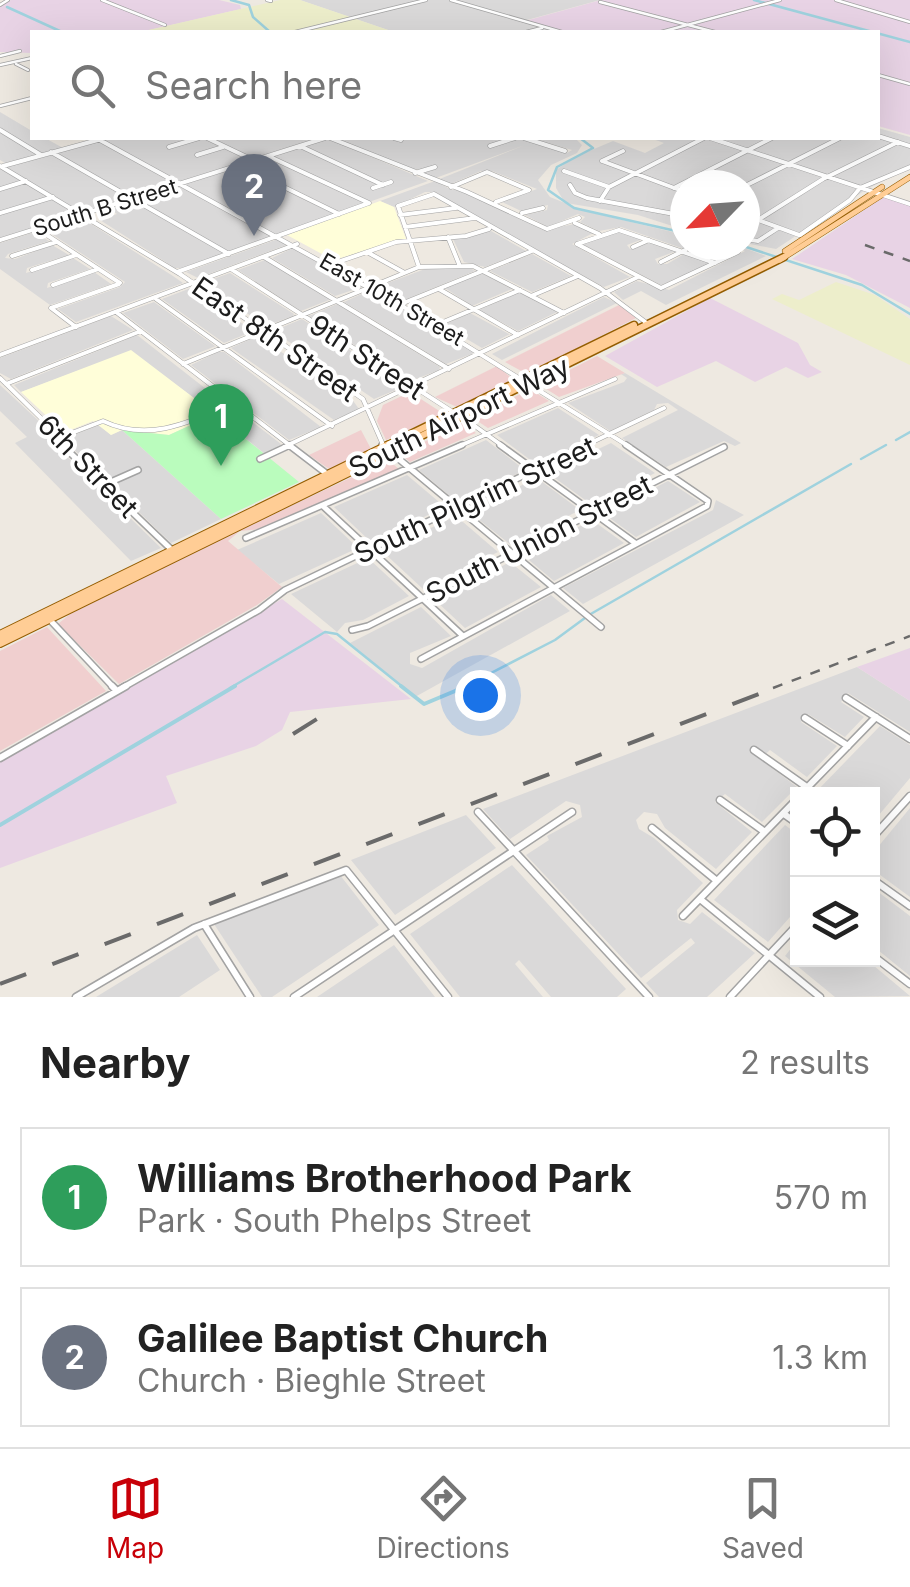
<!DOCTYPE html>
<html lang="en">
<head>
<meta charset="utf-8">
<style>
	:root { --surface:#fff; --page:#f6f6f6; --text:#222; --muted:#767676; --line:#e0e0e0; --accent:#c80008 }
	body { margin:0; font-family:Inter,sans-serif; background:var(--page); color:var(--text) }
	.controls { position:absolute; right:30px; bottom:30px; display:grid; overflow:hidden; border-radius:0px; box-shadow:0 10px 40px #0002 }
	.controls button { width:90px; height:90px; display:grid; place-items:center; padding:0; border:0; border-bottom:2px solid var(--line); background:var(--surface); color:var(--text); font:50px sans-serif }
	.compass { position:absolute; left:670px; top:170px; width:90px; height:90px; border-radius:50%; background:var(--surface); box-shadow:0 10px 40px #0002; rotate:245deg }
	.you { position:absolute; left:480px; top:695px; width:35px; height:35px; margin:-25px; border:8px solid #fff; border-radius:50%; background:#1a73e8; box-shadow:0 0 0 15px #1a73e833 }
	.badge { display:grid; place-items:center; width:65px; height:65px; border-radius:50%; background:var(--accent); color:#fff; font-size:32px; font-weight:700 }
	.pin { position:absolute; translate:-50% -82px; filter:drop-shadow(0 2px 5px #0008) }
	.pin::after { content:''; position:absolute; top:52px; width:35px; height:30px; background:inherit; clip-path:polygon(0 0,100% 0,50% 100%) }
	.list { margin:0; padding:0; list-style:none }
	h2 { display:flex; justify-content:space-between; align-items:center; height:130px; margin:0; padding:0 40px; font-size:42px }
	h2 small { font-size:32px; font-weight:400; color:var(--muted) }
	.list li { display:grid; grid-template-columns:65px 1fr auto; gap:30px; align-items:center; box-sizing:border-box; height:140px; margin:0 20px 20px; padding:0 20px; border:2px solid var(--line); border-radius:0px }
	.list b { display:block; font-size:38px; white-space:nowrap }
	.list p { margin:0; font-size:32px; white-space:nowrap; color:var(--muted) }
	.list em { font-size:32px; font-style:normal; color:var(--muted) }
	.icon { flex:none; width:55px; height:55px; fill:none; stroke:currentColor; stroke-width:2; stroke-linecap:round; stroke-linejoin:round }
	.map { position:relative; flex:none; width:910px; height:997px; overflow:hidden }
	.search { position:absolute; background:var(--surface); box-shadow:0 10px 40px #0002; left:30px; right:30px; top:30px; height:110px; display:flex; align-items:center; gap:25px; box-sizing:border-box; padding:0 35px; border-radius:0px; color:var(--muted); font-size:38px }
	.sheet { height:450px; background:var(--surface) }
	nav { display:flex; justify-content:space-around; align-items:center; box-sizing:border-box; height:140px; border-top:2px solid var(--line); background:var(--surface); font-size:28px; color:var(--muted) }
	nav a { display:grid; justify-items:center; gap:5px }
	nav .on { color:var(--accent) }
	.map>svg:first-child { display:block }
	.residential { fill:#dad9d9 }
	.commercial { fill:#f0cfcf }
	.industrial { fill:#e8d3e5 }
	.education { fill:#fffed9 }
	.farmland { fill:#edeecb }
	.park { fill:#bafcbd }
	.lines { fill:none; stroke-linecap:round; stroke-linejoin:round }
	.stream-far1 { stroke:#9fd2de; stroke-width:2.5 }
	.stream { stroke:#9fd2de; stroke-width:4 }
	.minor-far3-casing { stroke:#a3a3a3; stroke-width:4 }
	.minor-far2-casing { stroke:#a3a3a3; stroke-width:5 }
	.minor-far1-casing { stroke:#a3a3a3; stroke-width:8 }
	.minor-casing { stroke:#a3a3a3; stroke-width:9 }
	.major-far2-casing { stroke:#945d00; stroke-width:6 }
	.major-far1-casing { stroke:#945d00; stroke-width:9 }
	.major-casing { stroke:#945d00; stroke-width:10 }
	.minor-far3 { stroke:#fff; stroke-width:2.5 }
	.minor-far2 { stroke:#fff; stroke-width:4 }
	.minor-far1 { stroke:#fff; stroke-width:5 }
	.minor { stroke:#fff; stroke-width:6 }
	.major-far2 { stroke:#ffcd95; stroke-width:5 }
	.major-far1 { stroke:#ffcd95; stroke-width:6 }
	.major { stroke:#ffcd95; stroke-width:8 }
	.rail-far1 { stroke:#6a6a6a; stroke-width:2.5; stroke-dasharray:10 10; stroke-linecap:butt }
	.rail { stroke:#6a6a6a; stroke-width:4; stroke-dasharray:28 28; stroke-linecap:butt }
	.labels { text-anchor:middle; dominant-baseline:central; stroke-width:8; stroke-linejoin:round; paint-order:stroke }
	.far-street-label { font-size:22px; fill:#1c1c1c; stroke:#fff }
	.street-label { font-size:28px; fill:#1c1c1c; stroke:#fff }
</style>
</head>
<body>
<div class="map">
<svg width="910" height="997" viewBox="0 0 910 997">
	<rect width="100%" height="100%" fill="#eee9e1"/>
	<!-- residential -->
	<path class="residential" d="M 300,0 L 600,0 L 527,20 L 564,32 L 394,32 Z
		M 0,112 L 32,131 L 32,138 L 45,138 L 63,148 L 5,163 L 0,160 Z
		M 878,128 L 910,137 L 910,168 L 867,189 L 776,249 L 745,243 L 745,185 L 685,185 L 685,230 L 638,215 L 566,203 L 585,211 L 685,235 L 685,245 L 736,245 L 766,256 L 666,305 L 641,291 L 623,300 L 614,292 L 637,281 L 669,290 L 745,251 L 736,247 L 730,255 L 716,260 L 621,227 L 599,231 L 580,222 L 585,217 L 578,214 L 548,227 L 525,215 L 547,210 L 548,205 L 521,211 L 502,202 L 537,189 L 492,171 L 481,171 L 451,184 L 437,180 L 525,145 L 433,179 L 422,172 L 435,167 L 412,170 L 335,138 L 510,138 L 491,145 L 494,147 L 521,138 L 567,153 L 572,150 L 530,138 L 575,138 L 582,145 L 577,153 L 551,165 L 538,180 L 550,197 L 565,203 L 556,188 L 556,170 L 575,157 L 613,141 L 645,153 L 664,143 L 650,138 L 878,138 Z
		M 113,138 L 202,138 L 250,160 L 0,238 L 0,169 Z
		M 211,138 L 318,138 L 254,158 Z
		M 327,138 L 428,181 L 184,268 L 175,268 L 100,220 L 117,214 L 110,208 Z
		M 435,181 L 450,189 L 476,194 L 543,230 L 575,224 L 593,233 L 572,244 L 630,277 L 604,287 L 484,223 L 436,192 L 425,192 L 394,207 L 380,201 Z
		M 80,217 L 173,276 L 183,283 L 76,322 L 58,309 L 120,287 L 125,282 L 44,229 Z
		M 491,231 L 526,251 L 485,267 L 464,262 L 453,239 Z
		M 619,231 L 643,239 L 627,245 L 630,249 L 654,241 L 679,250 L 655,259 L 658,264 L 667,264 L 686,253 L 711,263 L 661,285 L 582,244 Z
		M 35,232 L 49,241 L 8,254 L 5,258 L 15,259 L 52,245 L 69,255 L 27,268 L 26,273 L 73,258 L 90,269 L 48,283 L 47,288 L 94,272 L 111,284 L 50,305 L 0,269 L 0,243 Z
		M 278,239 L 289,244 L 198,278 L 186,272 Z
		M 295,247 L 362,285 L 362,287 L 335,296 L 272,258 Z
		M 532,254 L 571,276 L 532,292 L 490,271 Z
		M 265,260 L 329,299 L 329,300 L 301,311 L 238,270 Z
		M 469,267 L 475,271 L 402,301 L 377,287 L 425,269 Z
		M 230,273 L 294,314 L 293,316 L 266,326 L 202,283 Z
		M 482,273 L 512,289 L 472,306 L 445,288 Z
		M 191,288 L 253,331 L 254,331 L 224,343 L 162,299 Z
		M 370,290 L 475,350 L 474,353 L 446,364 L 344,302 Z
		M 519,292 L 557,312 L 518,331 L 479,310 Z
		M 604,297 L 617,303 L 502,360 L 492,354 Z
		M 154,302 L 215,346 L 216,346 L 183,359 L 123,313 Z
		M 337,304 L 440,367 L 439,370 L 411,381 L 309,316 Z
		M 470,313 L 509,334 L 510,334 L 482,348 L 443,325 Z
		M 111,316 L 133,330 L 11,379 L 0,373 L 0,358 Z
		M 302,319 L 404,385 L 403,387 L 374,399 L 273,331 Z
		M 137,335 L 224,403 L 210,410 L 131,351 L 21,392 L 14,385 Z
		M 257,336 L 351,398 L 359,409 L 334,420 L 231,348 Z
		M 218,352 L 224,352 L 321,427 L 289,440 L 191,365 Z
		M 625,373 L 741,443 L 735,446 L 724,441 L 666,467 L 622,438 L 678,410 L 668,403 L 657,404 L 654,410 L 610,431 L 568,403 L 624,382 L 627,378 L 621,374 Z
		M 0,385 L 42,424 L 49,439 L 161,548 L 131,561 L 15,443 L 27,437 L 0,411 Z
		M 234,408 L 281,444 L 279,447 L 265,454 L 215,414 Z
		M 558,408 L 599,435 L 537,465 L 497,435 Z
		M 99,425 L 111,435 L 122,430 L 221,519 L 171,543 L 63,439 Z
		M 486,440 L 525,470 L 457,502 L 419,470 Z
		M 611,443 L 655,473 L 592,505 L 548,473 Z
		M 407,475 L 445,507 L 371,542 L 334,507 Z
		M 537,478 L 580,510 L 511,545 L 468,511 Z
		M 668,481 L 700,502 L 636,537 L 604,514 Z
		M 716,500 L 744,515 L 583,604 L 563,588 L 713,510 Z
		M 321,513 L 358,548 L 279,584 L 237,550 Z
		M 456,516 L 498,552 L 423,589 L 382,551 Z
		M 592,520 L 624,543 L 554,581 L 523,555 Z
		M 368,558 L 409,596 L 363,620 L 345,623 L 337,632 L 291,594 Z
		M 510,562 L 541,587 L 465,628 L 435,600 Z
		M 551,595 L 570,611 L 415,697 L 350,643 L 421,607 L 451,636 L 410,653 L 410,664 L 422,668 Z
		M 857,667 L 910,701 L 910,732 L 848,693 L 841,702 L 864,717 L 845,737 L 808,714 L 801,722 L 837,746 L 807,777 L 770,750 L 760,759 L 797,787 L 762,822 L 725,794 L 715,802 L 752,832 L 716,869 L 665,828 L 657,814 L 644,812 L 636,820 L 639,829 L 654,838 L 703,883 L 677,910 L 678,920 L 690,924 L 702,912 L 755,953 L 707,997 L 659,997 L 646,983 L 695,943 L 691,938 L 641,978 L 526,855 L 549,840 L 547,836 L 582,817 L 580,805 L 566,801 L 510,839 L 483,809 Z
		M 880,726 L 910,745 L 910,778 L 873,822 L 872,794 L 814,794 Z
		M 910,808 L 910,897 L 872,869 L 873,853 Z
		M 466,815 L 496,848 L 395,915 L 351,860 Z
		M 785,825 L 797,834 L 797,909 L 768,942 L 714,900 Z
		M 512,865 L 626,989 L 617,997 L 551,997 L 519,960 L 515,964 L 543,997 L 460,997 L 410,934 Z
		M 340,875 L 379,925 L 272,997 L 262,997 L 214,924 Z
		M 873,888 L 910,916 L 910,976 L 873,946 Z
		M 197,935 L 220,970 L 179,997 L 96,997 Z
		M 797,941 L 798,959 L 867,960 L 910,996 L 835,997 L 785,956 Z
		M 394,945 L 435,997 L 317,997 L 366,964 Z"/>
	<!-- commercial -->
	<path class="commercial" d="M 619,305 L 636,318 L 527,374 L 505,362 Z
		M 597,356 L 625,373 L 559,397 L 540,385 Z
		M 497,366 L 514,380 L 457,407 L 435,397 Z
		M 530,389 L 549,401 L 488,428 L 473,418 Z
		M 410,392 L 444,414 L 386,440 L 377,421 L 383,405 Z
		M 462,423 L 476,433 L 410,462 L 400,454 Z
		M 361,430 L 371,449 L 329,469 L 309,455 Z
		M 388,460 L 399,469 L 260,529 L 240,531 L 228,541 L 282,587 L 257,605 L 119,684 L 58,624 L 70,614 L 223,538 Z
		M 47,627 L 106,691 L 0,751 L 0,651 Z"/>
	<!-- industrial -->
	<path class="industrial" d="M 11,0 L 219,0 L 240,5 L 241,9 L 140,32 L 32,32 L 32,53 L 0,52 L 0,7 Z
		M 601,0 L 910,0 L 910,135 L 878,126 L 878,32 L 564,32 L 525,21 Z
		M 885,196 L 910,204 L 910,308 L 846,275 L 792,259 Z
		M 710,298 L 798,343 L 810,365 L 822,372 L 808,378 L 786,367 L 755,382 L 716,361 L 657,387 L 605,356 Z
		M 282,599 L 411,699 L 290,712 L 282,730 L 256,746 L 166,776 L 177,803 L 0,868 L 0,761 Z
		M 910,648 L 910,701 L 857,667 Z"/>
	<!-- education -->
	<path class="education" d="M 380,201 L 394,207 L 406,239 L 333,260 L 287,235 Z
		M 131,350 L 215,414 L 169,435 L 122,430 L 111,435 L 93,421 L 58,435 L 53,422 L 21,392 Z"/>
	<!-- farmland -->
	<path class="farmland" d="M 280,0 L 300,0 L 394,32 L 140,32 Z
		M 836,282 L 875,295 L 910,319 L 910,365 L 772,299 L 782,294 L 799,300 Z"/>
	<!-- park -->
	<path class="park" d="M 215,414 L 299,482 L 221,519 L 122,430 L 169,435 Z"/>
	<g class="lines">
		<!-- stream-far1 -->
		<path class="stream-far1" d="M 231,0 L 249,5 L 253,17 L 270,32
			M 754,0 L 910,42
			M 7,7 L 62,32
			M 580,138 L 593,148 L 557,167 L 548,190 L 574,208 L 685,233
			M 740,245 L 862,285 L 910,314
			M 896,440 L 910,432
			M 861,459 L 886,445
			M 230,688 L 325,632 L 337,634 L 404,688
			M 462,688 L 555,640 L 589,615 L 851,464"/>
		<!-- stream -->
		<path class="stream" d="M 401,686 L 424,704 L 467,686
			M 0,825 L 235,686"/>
		<!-- minor-far3 casing -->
		<g class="minor-far3-casing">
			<path id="minor-far3" d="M 102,0 L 165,25
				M 267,0 L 271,1
				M 451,0 L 562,32
				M 836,0 L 910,22
				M 600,2 L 715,32
				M 0,5 L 8,0
				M 295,32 L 426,0
				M 526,32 L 542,28
				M 661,32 L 780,0
				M 0,56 L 20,51
				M 16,64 L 28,70
				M 0,65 L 32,58
				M 878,75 L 910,84
				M 0,106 L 32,98"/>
		</g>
		<!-- minor-far2 casing -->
		<g class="minor-far2-casing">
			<path id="minor-far2" d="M 0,130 L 41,155
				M 878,136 L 910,146
				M 207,138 L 251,159
				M 330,138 L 467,192 L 547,229 L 579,218
				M 394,138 L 401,140
				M 524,138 L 565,151
				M 710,138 L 910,204
				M 98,139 L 409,310 L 630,447
				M 300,146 L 383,185
				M 490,146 L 515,138
				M 169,147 L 199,138
				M 51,152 L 229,254
				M 197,155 L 223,147
				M 268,156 L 369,203
				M 602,161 L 685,192
				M 602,161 L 623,151
				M 239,165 L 339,214
				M 0,166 L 180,274 L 363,399 L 384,447
				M 3,166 L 105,138
				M 564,171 L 609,187
				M 415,173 L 435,167
				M 570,185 L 575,193 L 587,198 L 685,216
				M 745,186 L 840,138
				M 451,187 L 487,172 L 529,190 L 496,202
				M 373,188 L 391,182
				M 674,188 L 772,138
				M 0,189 L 26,181
				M 600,201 L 609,187 L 704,138
				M 0,213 L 53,197
				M 522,213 L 543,208
				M 400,215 L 456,208
				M 745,215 L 799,235
				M 758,220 L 823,179 L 898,142
				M 575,223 L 599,234
				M 405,227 L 475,218
				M 36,228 L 120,283
				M 800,235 L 850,200 L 860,188 L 910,167
				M 448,237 L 459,264
				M 745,239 L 758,241 L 778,228
				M 0,240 L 325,138
				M 577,244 L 661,288 L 738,252
				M 577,244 L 619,230 L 715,263
				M 633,247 L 649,240
				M 367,252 L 403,272
				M 12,256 L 56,242
				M 264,257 L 449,369
				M 661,262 L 685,250
				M 332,264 L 396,242 L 466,236 L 489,229
				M 419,267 L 398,206 L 434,194 L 600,288 L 648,324
				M 231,269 L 453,412
				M 32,270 L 76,255
				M 177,272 L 369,203
				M 53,285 L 98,269
				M 439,289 L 518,335
				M 531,296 L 578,276
				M 156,299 L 332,426
				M 401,304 L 532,251
				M 51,308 L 119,284
				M 51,308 L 76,327
				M 116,312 L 292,447
				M 436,325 L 520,290
				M 0,355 L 297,244
				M 183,364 L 419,267 L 473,266 L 564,313
				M 0,378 L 48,425 L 65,447
				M 6,384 L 141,331
				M 461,416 L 504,447
				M 56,439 L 103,421 C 149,443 190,422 233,403
				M 284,447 L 638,277
				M 457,447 L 615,379
				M 582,447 L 664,408"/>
		</g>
		<!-- minor-far1 casing -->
		<g class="minor-far1-casing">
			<path id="minor-far1" d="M 62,445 L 175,553
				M 289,445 L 327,474
				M 382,445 L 601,627
				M 500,445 L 635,543
				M 260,459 L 290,445
				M 104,485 L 138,470
				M 324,507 L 463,636
				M 246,538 L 462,445
				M 50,620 L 114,688
				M 352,630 L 368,626 L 724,447
				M 421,659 L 707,506 L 708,501 L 626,445
				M 122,688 L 259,610 L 285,590 L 587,445"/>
		</g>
		<!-- minor casing -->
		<g class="minor-casing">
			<path id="minor" d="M 112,686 L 117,691
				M 846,698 L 910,739
				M 805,718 L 848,746
				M 754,750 L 808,788
				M 0,758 L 126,686
				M 801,794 L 876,717
				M 720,800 L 765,832
				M 478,812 L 649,997
				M 784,814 L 798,824
				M 652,828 L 717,881
				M 872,838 L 910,796
				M 872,879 L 910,906
				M 700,899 L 820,997
				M 683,916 L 798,798
				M 204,924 L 250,997
				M 872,955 L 910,984
				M 76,997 L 194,928 L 346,870 L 448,997
				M 294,997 L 572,812
				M 730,997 L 798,924"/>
		</g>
		<!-- major-far2 casing -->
		<g class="major-far2-casing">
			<path id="major-far2" d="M 785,251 L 882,187
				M 780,260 L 910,177"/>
		</g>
		<!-- major-far1 casing -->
		<g class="major-far1-casing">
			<path id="major-far1" d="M 384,447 L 634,325
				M 399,447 L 784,257"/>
		</g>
		<!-- major casing -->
		<g class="major-casing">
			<path id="major" d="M 0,635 L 389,445
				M 0,643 L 404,445"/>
		</g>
		<!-- minor-far3 -->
		<use href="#minor-far3" class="minor-far3"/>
		<!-- minor-far2 -->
		<use href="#minor-far2" class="minor-far2"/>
		<!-- minor-far1 -->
		<use href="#minor-far1" class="minor-far1"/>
		<!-- minor -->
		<use href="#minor" class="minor"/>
		<!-- major-far2 -->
		<use href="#major-far2" class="major-far2"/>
		<!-- major-far1 -->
		<use href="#major-far1" class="major-far1"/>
		<!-- major -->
		<use href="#major" class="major"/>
		<!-- rail-far1 -->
		<path class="rail-far1" d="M 865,245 L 910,261
			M 773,688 L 910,636"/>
		<!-- rail -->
		<path class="rail" d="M 293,734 L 317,719
			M 0,984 L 780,686"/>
	</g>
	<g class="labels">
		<!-- far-street labels -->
		<g class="far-street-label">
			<text transform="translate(105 207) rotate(-17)">South B Street</text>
			<text transform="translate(392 299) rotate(30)">East 10th Street</text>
		</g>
		<!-- street labels -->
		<g class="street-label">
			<text transform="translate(275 339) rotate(35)">East 8th Street</text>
			<text transform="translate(367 357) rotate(33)">9th Street</text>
			<text transform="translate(459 417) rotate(-26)">South Airport Way</text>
			<text transform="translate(88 466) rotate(46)">6th Street</text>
			<text transform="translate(475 500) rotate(-25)">South Pilgrim Street</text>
			<text transform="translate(539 539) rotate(-27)">South Union Street</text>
		</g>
	</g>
</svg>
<div class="controls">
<button><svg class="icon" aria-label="locate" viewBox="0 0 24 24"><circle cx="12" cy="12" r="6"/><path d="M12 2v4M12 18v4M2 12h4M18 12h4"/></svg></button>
<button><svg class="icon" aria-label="layers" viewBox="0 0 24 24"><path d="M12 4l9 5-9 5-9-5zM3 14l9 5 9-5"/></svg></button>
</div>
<svg class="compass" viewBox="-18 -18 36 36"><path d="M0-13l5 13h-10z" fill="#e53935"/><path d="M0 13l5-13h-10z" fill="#767676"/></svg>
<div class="you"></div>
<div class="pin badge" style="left:221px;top:466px;background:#2e9e5b">1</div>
<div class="pin badge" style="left:254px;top:236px;background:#6b7280">2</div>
<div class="search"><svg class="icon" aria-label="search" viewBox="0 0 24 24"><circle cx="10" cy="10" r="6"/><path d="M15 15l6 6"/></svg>Search here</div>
</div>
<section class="sheet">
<h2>Nearby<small>2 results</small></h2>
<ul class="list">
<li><span class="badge" style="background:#2e9e5b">1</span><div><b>Williams Brotherhood Park</b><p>Park · South Phelps Street</p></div><em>570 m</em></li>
<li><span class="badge" style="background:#6b7280">2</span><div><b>Galilee Baptist Church</b><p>Church · Bieghle Street</p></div><em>1.3 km</em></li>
</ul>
</section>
<nav>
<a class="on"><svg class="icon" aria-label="map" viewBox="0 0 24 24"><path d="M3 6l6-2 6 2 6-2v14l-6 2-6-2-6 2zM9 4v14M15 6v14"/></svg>Map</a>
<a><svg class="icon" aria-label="directions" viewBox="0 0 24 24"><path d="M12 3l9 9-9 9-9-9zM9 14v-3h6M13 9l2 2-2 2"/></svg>Directions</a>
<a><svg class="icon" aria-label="saved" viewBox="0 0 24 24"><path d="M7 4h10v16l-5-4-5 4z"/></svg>Saved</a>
</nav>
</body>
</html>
